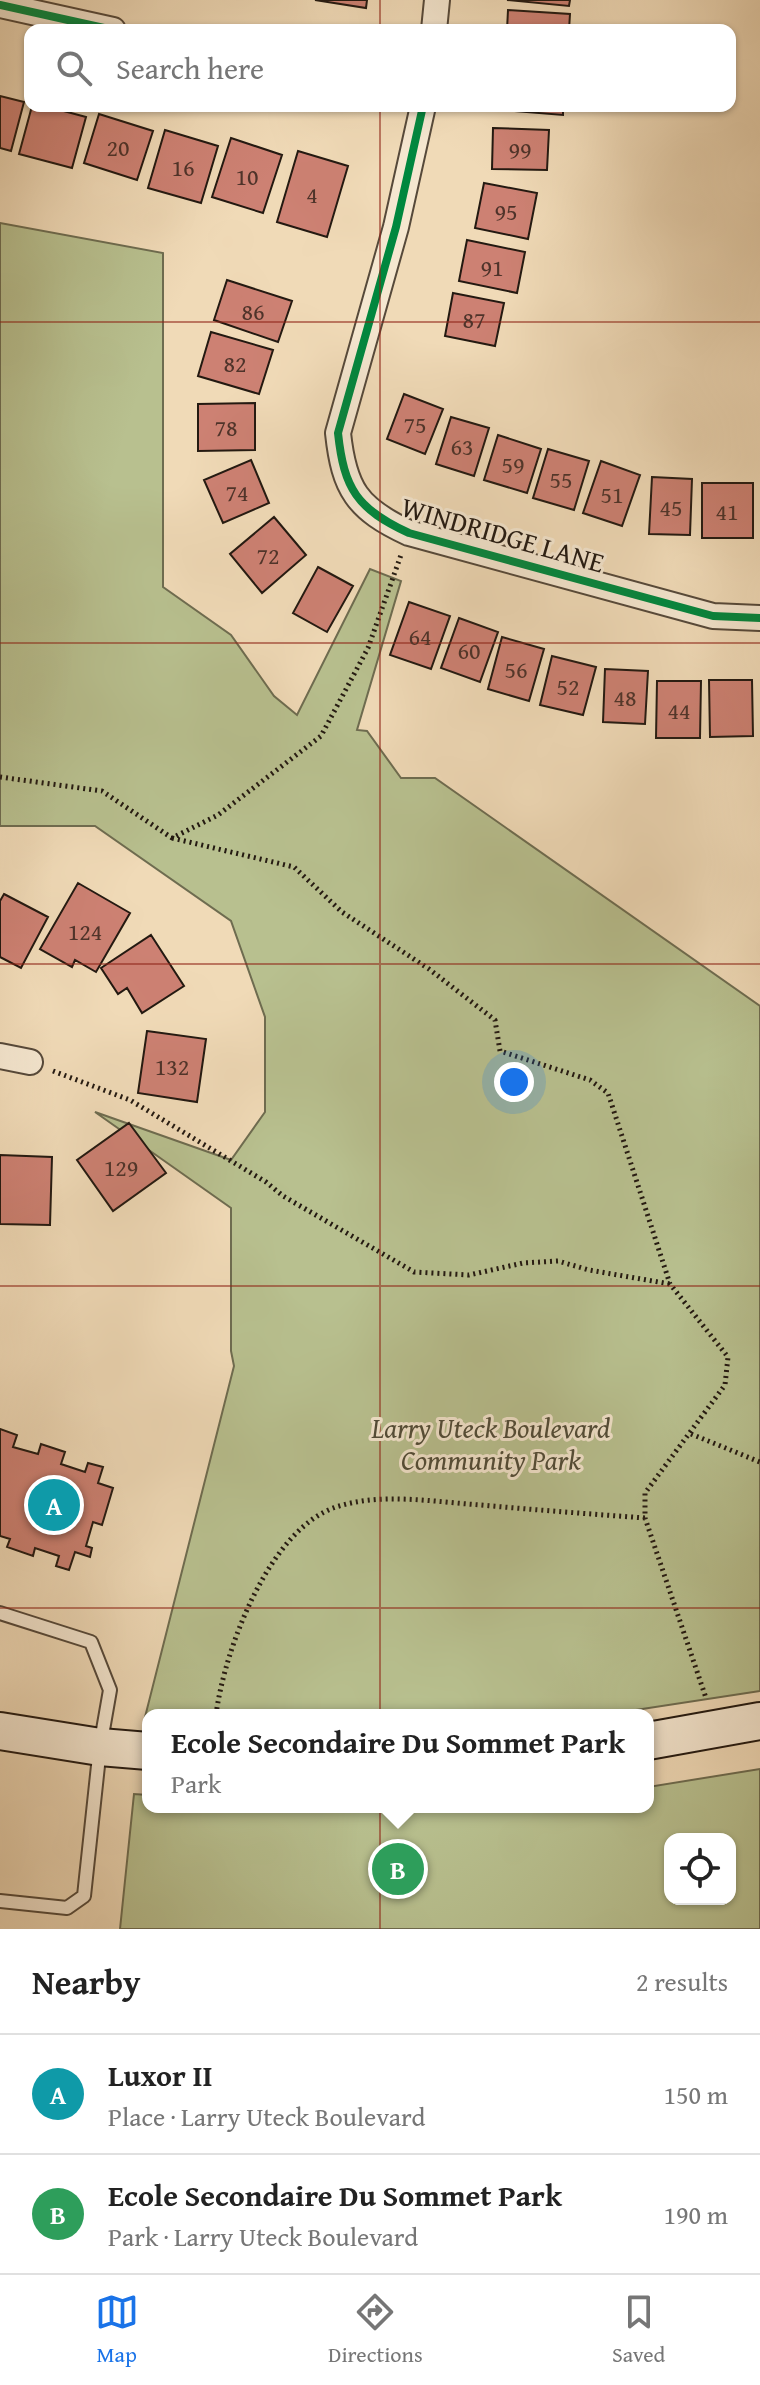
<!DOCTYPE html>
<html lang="en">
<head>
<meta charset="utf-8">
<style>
	:root { --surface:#fff; --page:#f2f2f2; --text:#222; --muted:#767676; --line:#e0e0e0; --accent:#1a73e8 }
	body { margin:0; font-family:"Gentium Book Plus",serif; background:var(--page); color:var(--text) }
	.controls { position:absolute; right:24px; bottom:24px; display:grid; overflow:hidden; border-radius:16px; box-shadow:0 2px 6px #0004 }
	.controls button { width:72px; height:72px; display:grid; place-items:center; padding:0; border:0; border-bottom:2px solid var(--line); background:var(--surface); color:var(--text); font:40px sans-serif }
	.you { position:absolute; left:514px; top:1082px; width:28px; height:28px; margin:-20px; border:6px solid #fff; border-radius:50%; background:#1a73e8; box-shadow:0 0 0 12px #1a73e833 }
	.badge { display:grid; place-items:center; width:52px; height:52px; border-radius:50%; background:var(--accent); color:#fff; font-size:26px; font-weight:700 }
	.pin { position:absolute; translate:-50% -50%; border:4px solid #fff; box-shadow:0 2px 8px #0006 }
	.popup { position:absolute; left:142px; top:1709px; width:512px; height:104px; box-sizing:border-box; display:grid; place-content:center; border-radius:16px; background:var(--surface); filter:drop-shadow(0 2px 6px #0005); font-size:26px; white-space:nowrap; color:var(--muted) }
	.popup b { font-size:30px; color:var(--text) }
	.popup::after { content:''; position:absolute; left:50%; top:100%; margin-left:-16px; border:16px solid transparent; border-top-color:var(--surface) }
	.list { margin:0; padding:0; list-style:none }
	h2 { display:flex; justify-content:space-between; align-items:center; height:104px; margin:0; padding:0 32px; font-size:34px }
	h2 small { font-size:26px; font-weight:400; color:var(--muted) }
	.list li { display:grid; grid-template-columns:52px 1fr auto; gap:24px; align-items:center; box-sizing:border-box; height:120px; padding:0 32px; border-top:2px solid var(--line) }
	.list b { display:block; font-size:30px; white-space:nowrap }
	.list p { margin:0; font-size:26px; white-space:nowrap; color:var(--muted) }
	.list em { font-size:26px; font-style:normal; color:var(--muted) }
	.icon { flex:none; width:44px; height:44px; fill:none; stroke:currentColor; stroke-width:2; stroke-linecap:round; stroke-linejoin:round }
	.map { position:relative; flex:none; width:760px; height:1929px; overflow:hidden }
	.search { position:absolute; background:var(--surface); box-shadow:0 2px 6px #0004; left:24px; right:24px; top:24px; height:88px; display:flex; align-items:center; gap:20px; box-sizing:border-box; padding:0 28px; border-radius:16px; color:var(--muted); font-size:30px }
	.sheet { height:344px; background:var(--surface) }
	nav { display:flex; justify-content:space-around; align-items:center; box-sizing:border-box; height:112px; border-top:2px solid var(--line); background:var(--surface); font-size:22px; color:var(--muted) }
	nav a { display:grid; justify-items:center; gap:4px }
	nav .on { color:var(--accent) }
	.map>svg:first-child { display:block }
	.green { fill:#b8c08f; stroke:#6e6c50; stroke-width:2; fill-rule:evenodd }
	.building { fill:#cd8173; stroke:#231911; stroke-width:2 }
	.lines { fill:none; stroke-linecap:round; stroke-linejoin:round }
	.lane-casing { stroke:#56493a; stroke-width:16 }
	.street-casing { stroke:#56493a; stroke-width:28 }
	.secondary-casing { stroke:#231911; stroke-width:40 }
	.path { stroke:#231911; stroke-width:5; stroke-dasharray:2 4; stroke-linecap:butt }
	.lane { stroke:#f5e7d0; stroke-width:12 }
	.street { stroke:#f5e7d0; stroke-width:24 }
	.secondary { stroke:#f5e7d0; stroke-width:36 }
	.cycleway-casing { stroke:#f5e7d0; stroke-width:13 }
	.cycleway { stroke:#00873e; stroke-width:8 }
	.grid { fill:none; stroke:#8f2418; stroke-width:2; stroke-opacity:0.55 }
	.labels { text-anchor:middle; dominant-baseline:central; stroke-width:6; stroke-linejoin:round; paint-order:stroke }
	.number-label { font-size:24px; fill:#4e332a }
	.street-label { font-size:28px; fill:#231911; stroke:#f5e7d0 }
	.park-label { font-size:28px; font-style:italic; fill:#504b37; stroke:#f5e7d0 }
</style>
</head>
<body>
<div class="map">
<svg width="760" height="1929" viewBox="0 0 760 1929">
	<rect width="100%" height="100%" fill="#f0dab7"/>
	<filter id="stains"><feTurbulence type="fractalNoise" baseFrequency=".0025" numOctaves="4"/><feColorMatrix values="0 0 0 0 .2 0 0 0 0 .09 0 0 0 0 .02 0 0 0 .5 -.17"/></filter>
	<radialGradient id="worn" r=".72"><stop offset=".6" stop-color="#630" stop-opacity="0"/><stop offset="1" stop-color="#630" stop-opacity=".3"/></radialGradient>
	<!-- green -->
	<path class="green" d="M 0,223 L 163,253 L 163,587 L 231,635 L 274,696 L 297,715 L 370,569 L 401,581 L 357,730 L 367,731 L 401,778 L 435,778 L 760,1006 L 760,1691 L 603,1715 L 148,1715 L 148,1718 L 145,1717 L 234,1366 L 231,1351 L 231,1208 L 95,1112 L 231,1160 L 265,1112 L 265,1017 L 231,921 L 95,826 L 0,826 Z
		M 760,1769 L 760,1929 L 120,1929 L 134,1794 L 148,1795 L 148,1807 L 648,1807 L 648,1787 ZM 730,1839 L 730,1899 L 670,1899 L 670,1839 Z"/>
	<!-- building -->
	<path class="building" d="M 315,0 L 367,0 L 366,8 Z
		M 507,0 L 570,0 L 569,6 Z
		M 508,10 L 570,14 L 569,30 L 507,30 Z
		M 0,96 L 24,102 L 11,151 L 0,148 Z
		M 32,106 L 45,106 L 86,117 L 72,168 L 19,154 Z
		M 501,106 L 563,106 L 563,115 L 501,110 Z
		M 99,114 L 153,131 L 137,180 L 84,163 Z
		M 493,128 L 549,130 L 547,170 L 492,169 Z
		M 165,130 L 218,146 L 201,203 L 148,188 Z
		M 231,138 L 282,155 L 263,213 L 212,197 Z
		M 298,151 L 348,166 L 327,237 L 277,222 Z
		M 484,183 L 537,193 L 528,239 L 475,228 Z
		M 467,240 L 525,252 L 517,293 L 459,281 Z
		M 227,280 L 292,301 L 278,342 L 214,320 Z
		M 453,293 L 504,303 L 495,346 L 445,336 Z
		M 211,332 L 273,350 L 259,394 L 198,376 Z
		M 404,394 L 443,409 L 425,454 L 387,439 Z
		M 255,403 L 255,450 L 198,451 L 198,404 Z
		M 451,417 L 489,428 L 474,476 L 436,464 Z
		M 498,435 L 541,449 L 527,493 L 484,480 Z
		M 548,449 L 589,461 L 574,510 L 533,498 Z
		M 251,460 L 269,503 L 223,523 L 204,480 Z
		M 601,461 L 640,475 L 622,526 L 583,513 Z
		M 652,477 L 692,479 L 690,535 L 649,534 Z
		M 702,483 L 753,483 L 753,538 L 702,538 Z
		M 274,517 L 306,555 L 262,593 L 230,554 Z
		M 318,567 L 353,586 L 327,632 L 293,613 Z
		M 409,602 L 450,616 L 431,669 L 390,655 Z
		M 459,618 L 498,632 L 480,682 L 441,668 Z
		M 502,637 L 544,649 L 529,701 L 488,689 Z
		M 552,656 L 596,667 L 583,715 L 540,705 Z
		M 605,669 L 648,671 L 645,724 L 603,722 Z
		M 709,680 L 752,680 L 753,736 L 710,737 Z
		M 657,681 L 701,681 L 700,738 L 656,738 Z
		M 78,883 L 130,913 L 96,972 L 75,960 L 72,967 L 40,949 Z
		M 4,894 L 48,917 L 21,968 L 0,957 L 0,901 Z
		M 151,935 L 184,986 L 142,1013 L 127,988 L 118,994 L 101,968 Z
		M 147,1031 L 206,1039 L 197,1102 L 138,1093 Z
		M 129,1123 L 166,1173 L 113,1211 L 77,1160 Z
		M 0,1155 L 52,1157 L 50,1225 L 0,1224 Z
		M 0,1429 L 17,1435 L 13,1447 L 38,1454 L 41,1444 L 65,1452 L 61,1464 L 85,1472 L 88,1463 L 103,1467 L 98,1483 L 113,1488 L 102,1525 L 93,1522 L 86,1546 L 92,1548 L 90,1557 L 75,1552 L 69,1570 L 56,1566 L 59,1556 L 35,1548 L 33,1556 L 7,1547 L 10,1539 L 0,1536 Z"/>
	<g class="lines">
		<!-- lane casing -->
		<g class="lane-casing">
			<path id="lane" d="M 0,1613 L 91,1642 L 110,1690 L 100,1747 L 84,1896 L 67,1908 L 0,1901"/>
		</g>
		<!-- street casing -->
		<g class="street-casing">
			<path id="street" d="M 0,5 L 113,30
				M 434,30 L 437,0
				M 423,106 L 396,227 L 338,433 C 344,489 357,509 409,533 L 713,616 L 760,618
				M 0,1056 L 30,1062"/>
		</g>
		<!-- secondary casing -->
		<g class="secondary-casing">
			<path id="secondary" d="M 0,1731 L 100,1747 L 148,1751
				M 648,1741 L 760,1721"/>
		</g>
		<!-- path -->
		<path class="path" d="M 0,777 L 102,791 L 172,838 L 218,815 L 321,736 L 368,648 L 401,555
			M 172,838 L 294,867 L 342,912 L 429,969 L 495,1020 L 500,1051 L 590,1080 L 608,1093 L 670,1284 L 728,1357 L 725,1385 L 645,1493 L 645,1518 L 706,1698
			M 53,1071 L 130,1100 L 266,1182 L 283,1196 L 414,1272 L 469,1275 L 523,1263 L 558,1261 L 589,1270 L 670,1284
			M 691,1434 L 760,1462
			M 216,1715 C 224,1651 269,1529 336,1507 C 382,1492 434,1502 481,1505 C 536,1510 591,1514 645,1518"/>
		<!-- lane -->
		<use href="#lane" class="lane"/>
		<!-- street -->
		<use href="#street" class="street"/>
		<!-- secondary -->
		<use href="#secondary" class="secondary"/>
		<!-- cycleway casing -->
		<g class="cycleway-casing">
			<path id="cycleway" d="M 0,5 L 113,30
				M 423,106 L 396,227 L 338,433 C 344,489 357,509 409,533 L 713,616 L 760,618"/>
		</g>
		<!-- cycleway -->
		<use href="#cycleway" class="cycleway"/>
	</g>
	<!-- grid -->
	<path class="grid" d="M 380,0 L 380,30M 380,106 L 380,1929M 0,322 L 760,322M 0,643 L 760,643M 0,964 L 760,964M 0,1286 L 760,1286M 0,1608 L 760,1608"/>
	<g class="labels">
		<!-- number labels -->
		<g class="number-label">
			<text x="118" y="147">20</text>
			<text x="520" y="149">99</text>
			<text x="183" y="167">16</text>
			<text x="247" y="176">10</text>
			<text x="312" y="194">4</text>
			<text x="506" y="211">95</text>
			<text x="492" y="267">91</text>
			<text x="253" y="311">86</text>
			<text x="474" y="319">87</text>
			<text x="235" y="363">82</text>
			<text x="415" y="424">75</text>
			<text x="226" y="427">78</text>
			<text x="462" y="446">63</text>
			<text x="513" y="464">59</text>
			<text x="561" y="479">55</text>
			<text x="237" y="492">74</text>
			<text x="612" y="494">51</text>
			<text x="671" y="507">45</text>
			<text x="727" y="511">41</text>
			<text x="268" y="555">72</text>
			<text x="420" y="636">64</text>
			<text x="469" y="650">60</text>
			<text x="516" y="669">56</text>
			<text x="568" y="686">52</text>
			<text x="625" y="697">48</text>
			<text x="679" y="710">44</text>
			<text x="85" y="931">124</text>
			<text x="172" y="1066">132</text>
			<text x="121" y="1167">129</text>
		</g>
		<!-- street labels -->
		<g class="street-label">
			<text transform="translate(503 534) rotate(16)">WINDRIDGE LANE</text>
		</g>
		<!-- park labels -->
		<g class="park-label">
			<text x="491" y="1427">Larry Uteck Boulevard<tspan x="491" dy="32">Community Park</tspan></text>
		</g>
	</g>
	<rect width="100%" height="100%" filter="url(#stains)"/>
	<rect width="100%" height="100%" fill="url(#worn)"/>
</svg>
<div class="controls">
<button><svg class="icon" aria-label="locate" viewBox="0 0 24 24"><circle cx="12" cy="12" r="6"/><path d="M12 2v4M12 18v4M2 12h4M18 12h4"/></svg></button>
</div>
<div class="you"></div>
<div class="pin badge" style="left:54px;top:1505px;background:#0f9aa8">A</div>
<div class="pin badge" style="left:398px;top:1869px;background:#2e9e5b">B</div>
<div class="popup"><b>Ecole Secondaire Du Sommet Park</b>Park</div>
<div class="search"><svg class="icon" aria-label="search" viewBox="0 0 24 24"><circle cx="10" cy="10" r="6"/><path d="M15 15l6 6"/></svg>Search here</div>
</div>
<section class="sheet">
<h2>Nearby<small>2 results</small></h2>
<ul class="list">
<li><span class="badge" style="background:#0f9aa8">A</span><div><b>Luxor II</b><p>Place · Larry Uteck Boulevard</p></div><em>150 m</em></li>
<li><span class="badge" style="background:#2e9e5b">B</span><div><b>Ecole Secondaire Du Sommet Park</b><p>Park · Larry Uteck Boulevard</p></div><em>190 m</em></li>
</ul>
</section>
<nav>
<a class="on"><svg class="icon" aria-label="map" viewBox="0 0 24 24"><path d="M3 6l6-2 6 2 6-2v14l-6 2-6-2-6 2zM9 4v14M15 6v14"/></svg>Map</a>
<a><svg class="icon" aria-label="directions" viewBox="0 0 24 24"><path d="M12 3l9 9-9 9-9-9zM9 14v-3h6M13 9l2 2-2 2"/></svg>Directions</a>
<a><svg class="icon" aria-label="saved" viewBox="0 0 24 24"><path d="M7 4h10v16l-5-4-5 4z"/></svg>Saved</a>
</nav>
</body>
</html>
